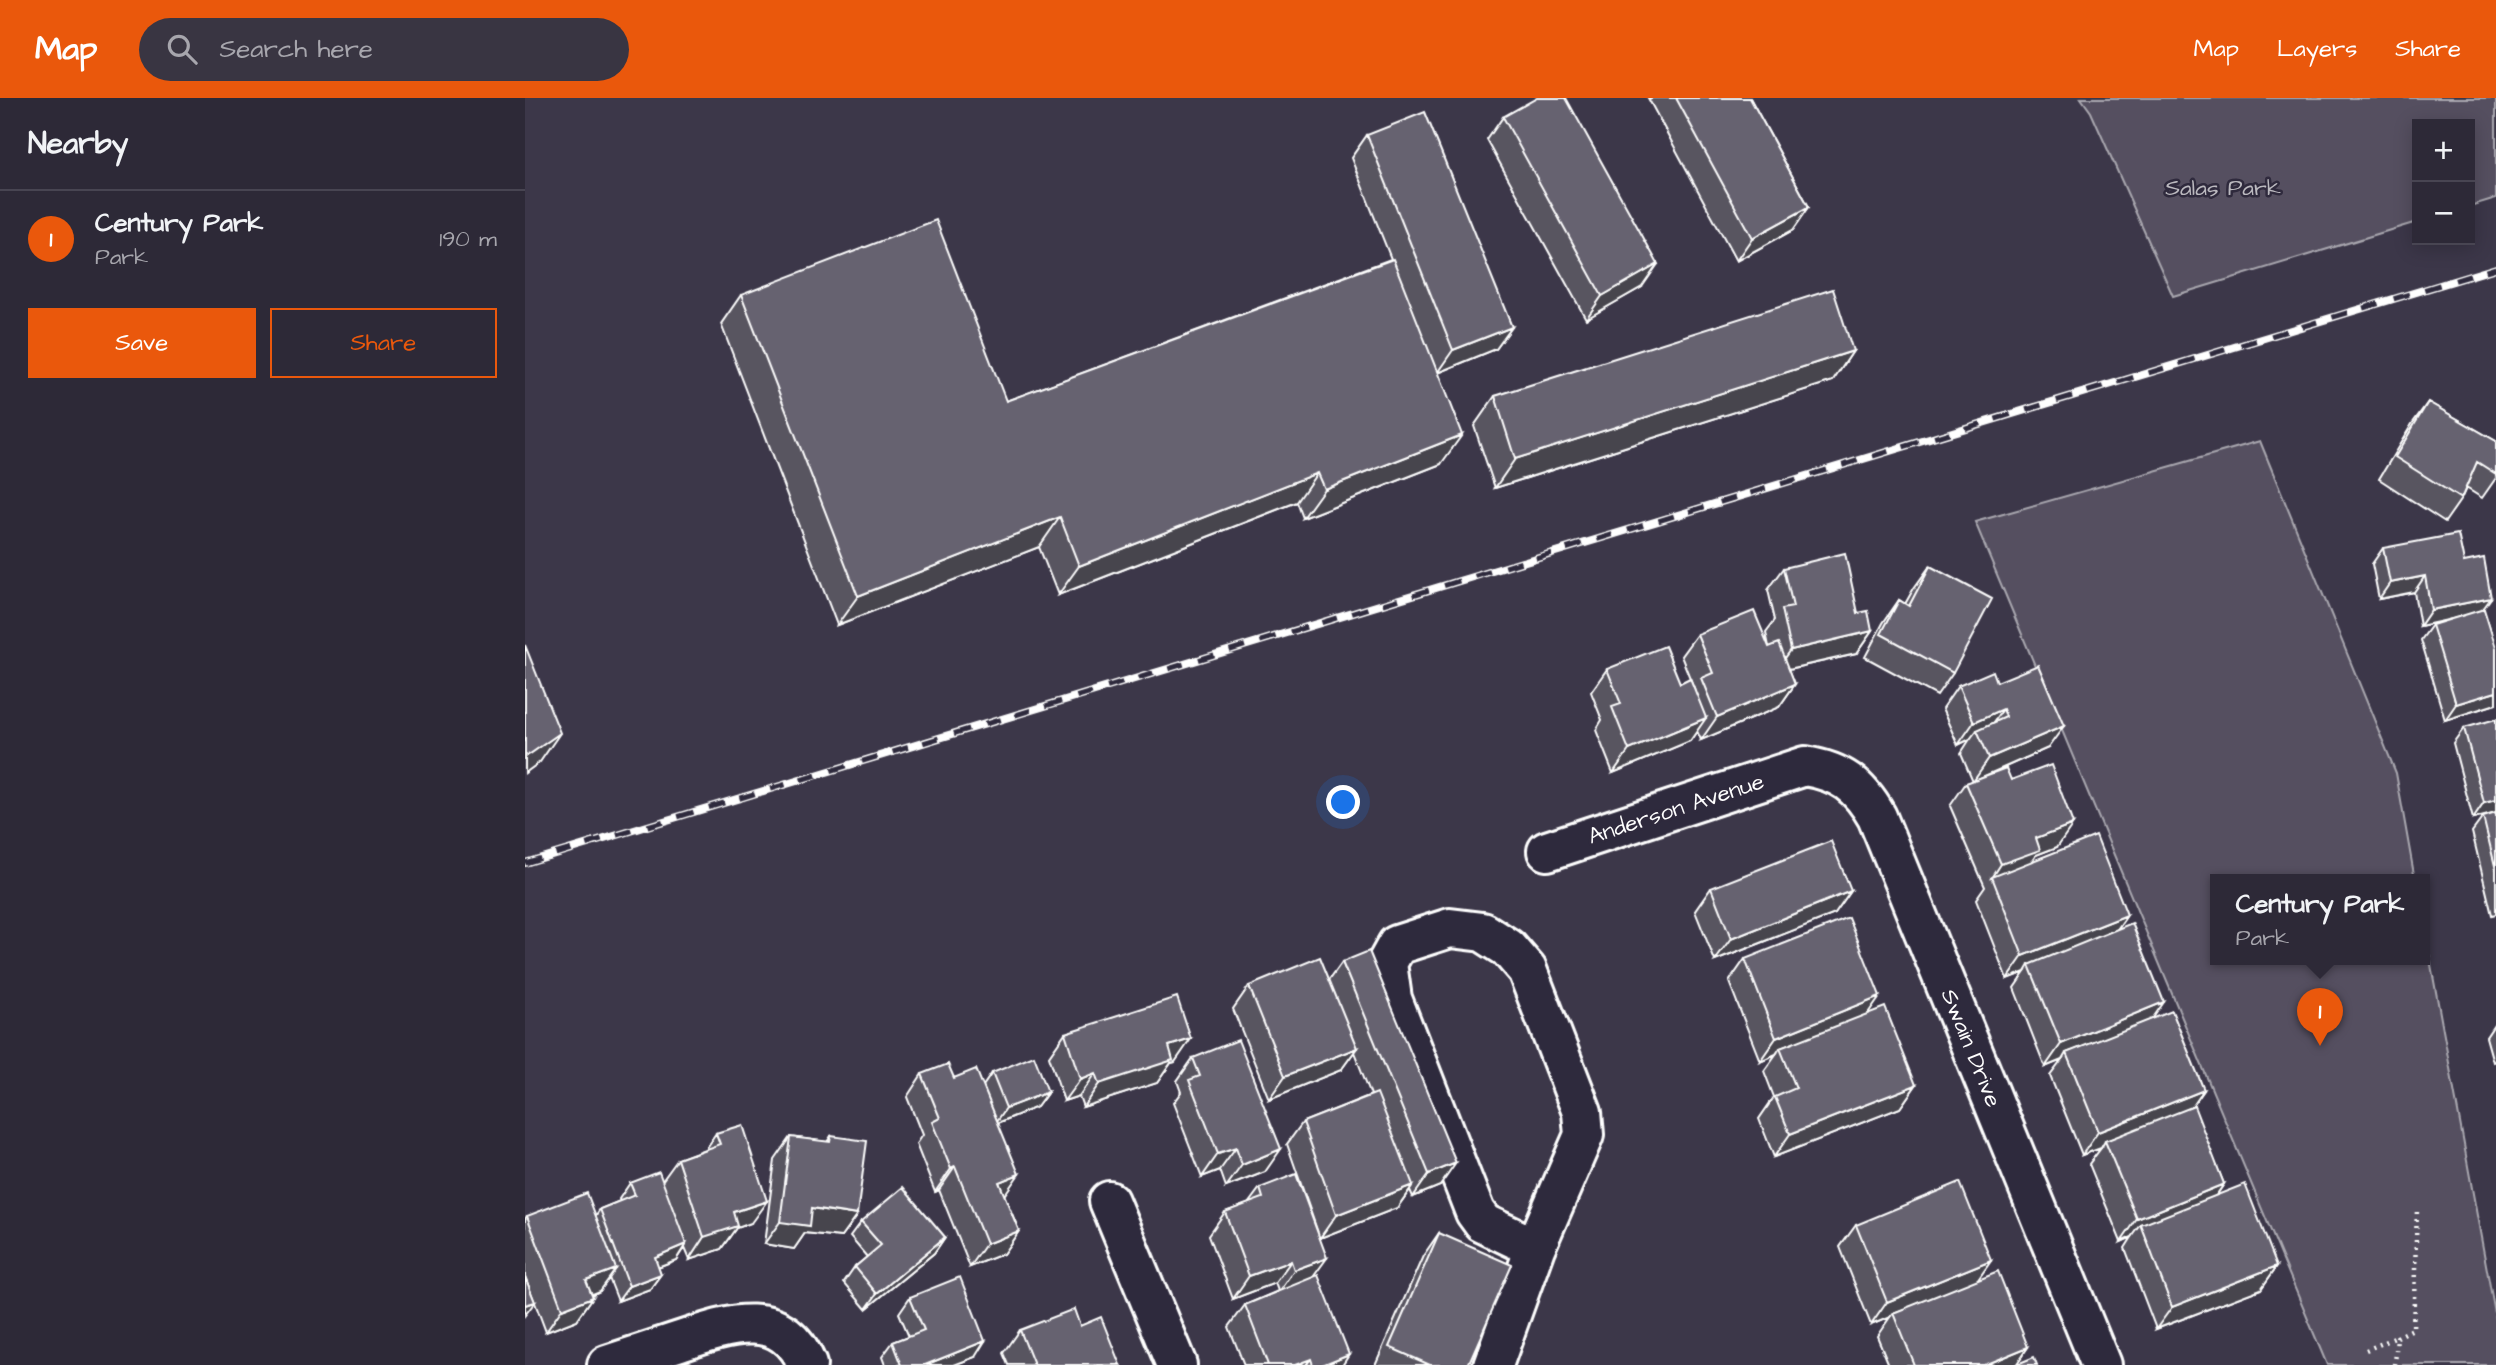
<!DOCTYPE html>
<html lang="en">
<head>
<meta charset="utf-8">
<style>
	:root { --surface:#2d2937; --page:#393542; --text:#f1f3f6; --muted:#a7a6ad; --line:#484552; --accent:#ea580c }
	body { margin:0; font-family:"Architects Daughter",sans-serif; background:var(--page); color:var(--text) }
	.controls { position:absolute; right:21px; top:21px; display:grid; overflow:hidden; border-radius:0px; box-shadow:0 4px 18px #0003 }
	.controls button { width:63px; height:63px; display:grid; place-items:center; padding:0; border:0; border-bottom:2px solid var(--line); background:var(--surface); color:var(--text); font:35px sans-serif }
	.you { position:absolute; left:819px; top:705px; width:24px; height:24px; margin:-18px; border:5px solid #fff; border-radius:50%; background:#1a73e8; box-shadow:0 0 0 10px #1a73e833 }
	.badge { display:grid; place-items:center; width:46px; height:46px; border-radius:50%; background:var(--accent); color:#fff; font-size:23px; font-weight:700 }
	.pin { position:absolute; translate:-50% -58px; filter:drop-shadow(0 2px 4px #0008) }
	.pin::after { content:''; position:absolute; top:37px; width:24px; height:21px; background:inherit; clip-path:polygon(0 0,100% 0,50% 100%) }
	.popup { position:absolute; left:1685px; top:776px; width:220px; height:91px; box-sizing:border-box; display:grid; place-content:center; border-radius:0px; background:var(--surface); filter:drop-shadow(0 2px 5px #0005); font-size:23px; white-space:nowrap; color:var(--muted) }
	.popup b { font-size:26px; color:var(--text) }
	.popup::after { content:''; position:absolute; left:50%; top:100%; margin-left:-14px; border:14px solid transparent; border-top-color:var(--surface) }
	.list { margin:0; padding:0; list-style:none }
	h2 { display:flex; justify-content:space-between; align-items:center; height:91px; margin:0; padding:0 28px; font-size:30px }
	h2 small { font-size:23px; font-weight:400; color:var(--muted) }
	.list li { display:grid; grid-template-columns:46px 1fr auto; gap:21px; align-items:center; box-sizing:border-box; height:98px; padding:0 28px; border-top:2px solid var(--line) }
	.list b { display:block; font-size:26px; white-space:nowrap }
	.list p { margin:0; font-size:23px; white-space:nowrap; color:var(--muted) }
	.list em { font-size:23px; font-style:normal; color:var(--muted) }
	.actions { display:flex; gap:14px; padding:21px 28px }
	.actions a { flex:1; padding:16px 0; border:2px solid var(--accent); border-radius:0px; text-align:center; font-size:24px; color:var(--accent) }
	.actions .main { background:var(--accent); color:#fff }
	.icon { flex:none; width:38px; height:38px; fill:none; stroke:currentColor; stroke-width:2; stroke-linecap:round; stroke-linejoin:round }
	.map { position:relative; flex:none; width:1971px; height:1267px; overflow:hidden }
	header { display:flex; align-items:center; gap:42px; box-sizing:border-box; height:98px; padding:0 35px; background:var(--accent); color:#fff }
	header strong { font-size:33px }
	nav { display:flex; gap:38px; margin-inline-start:auto; font-size:24px }
	.search { width:490px; height:63px; background:var(--page); display:flex; align-items:center; gap:18px; box-sizing:border-box; padding:0 24px; border-radius:38px; color:var(--muted); font-size:26px }
	main { display:flex }
	aside { flex:1; background:var(--surface) }
	.map>svg:first-child { display:block }
	.green { fill:#555060; stroke:#aaa8b0; stroke-width:2 }
	.lines { fill:none; stroke-linecap:round; stroke-linejoin:round }
	.minor-casing { stroke:#fff; stroke-width:44 }
	.path { stroke:#fff; stroke-width:4.5; stroke-dasharray:2 5; stroke-linecap:butt }
	.minor { stroke:#2f2a3d; stroke-width:38 }
	.rail-casing { stroke:#fff; stroke-width:8 }
	.rail { stroke:#2f2a3d; stroke-width:5; stroke-dasharray:16; stroke-linecap:butt }
	.wall { fill:#585460; stroke:#fff; stroke-width:2 }
	.shaded-wall { fill:#47454e; stroke:#fff; stroke-width:2 }
	.building { fill:#666270; stroke:#fff; stroke-width:2 }
	.labels { text-anchor:middle; dominant-baseline:central; stroke-width:5; stroke-linejoin:round; paint-order:stroke }
	.park-label { font-size:23px; fill:#bbb9bf; stroke:#2f2a3d }
	.street-label { font-size:23px; fill:#fff; stroke:#2f2a3d }
</style>
</head>
<body>
<header>
<strong>Map</strong>
<div class="search"><svg class="icon" aria-label="search" viewBox="0 0 24 24"><circle cx="10" cy="10" r="6"/><path d="M15 15l6 6"/></svg>Search here</div>
<nav><a>Map</a><a>Layers</a><a>Share</a></nav>
</header>
<main>
<aside>
<h2>Nearby<small></small></h2>
<ul class="list">
<li><span class="badge">1</span><div><b>Century Park</b><p>Park</p></div><em>190 m</em></li>
</ul>
<div class="actions"><a class="main">Save</a><a>Share</a></div>
</aside>
<div class="map">
<svg width="1971" height="1267" viewBox="0 0 1971 1267">
	<rect width="100%" height="100%" fill="#3c3749"/>
	<filter id="ink" filterUnits="userSpaceOnUse"><feTurbulence type="fractalNoise" baseFrequency=".0143" numOctaves="2"/><feDisplacementMap in="SourceGraphic" scale="14" xChannelSelector="R" yChannelSelector="G"/><feConvolveMatrix kernelMatrix="1 2 1 2 8 2 1 2 1" color-interpolation-filters="sRGB"/></filter>
	<g filter="url(#ink)">
		<!-- green -->
		<path class="green" d="M 1556,0 L 1971,0 L 1971,100 L 1945,108 L 1945,26 L 1892,26 L 1892,124 L 1648,198 L 1566,14 Z
			M 1735,343 L 1871,675 L 1890,782 L 1690,782 L 1690,862 L 1900,862 L 1900,834 L 1971,1221 L 1971,1267 L 1802,1267 L 1450,424 Z"/>
		<g class="lines">
			<!-- minor casing -->
			<g class="minor-casing">
				<path id="minor" d="M 1022,753 L 1280,668 C 1316,674 1334,687 1352,719 L 1576,1267
					M 925,830 L 958,834 L 983,850 L 1002,872 L 1057,1014 L 1059,1037 L 1010,1150 L 958,1125 L 950,1114 L 867,901 L 862,865 L 872,847 Z
					M 584,1103 L 652,1267
					M 82,1267 C 106,1259 130,1251 155,1243 C 202,1227 257,1207 282,1267
					M 968,1267 L 1010,1150"/>
			</g>
			<!-- path -->
			<path class="path" d="M 1841,1252 L 1872,1239
				M 1870,1267 L 1872,1239 L 1888,1231 L 1892,1112"/>
			<!-- minor -->
			<use href="#minor" class="minor"/>
			<!-- rail casing -->
			<g class="rail-casing">
				<path id="rail" d="M 0,765 L 1971,170"/>
			</g>
			<!-- rail -->
			<use href="#rail" class="rail"/>
		</g>
		<!-- wall -->
		<path class="wall" d="M 1123,0 L 1225,0 L 1284,109 L 1268,132 L 1211,163 Z
			M 978,19 L 1117,189 L 1061,221 L 962,42 Z
			M 842,37 L 987,229 L 971,251 L 912,275 L 916,366 L 778,420 L 772,404 L 533,497 L 514,449 L 312,527 L 196,226 L 216,197 L 481,303 L 866,161 L 826,60 Z
			M 1328,253 L 1308,283 L 970,390 L 949,328 L 970,298 Z
			M 1903,304 L 1971,343 L 1971,380 L 1957,400 L 1941,390 L 1936,401 L 1920,424 L 1854,381 L 1887,326 Z
			M 1858,450 L 1939,464 L 1958,511 L 1971,606 L 1920,622 L 1896,542 L 1907,527 L 1922,522 L 1895,528 L 1889,494 L 1854,501 L 1847,466 Z
			M 1405,468 L 1428,575 L 1412,598 L 1340,559 L 1358,525 L 1374,502 L 1380,506 L 1389,490 Z
			M 1259,470 L 1333,515 L 1347,533 L 1331,556 L 1264,571 L 1270,586 L 1254,609 L 1176,642 L 1172,633 L 1165,643 L 1088,675 L 1071,632 L 1077,622 L 1066,594 L 1082,571 L 1155,585 L 1169,590 L 1156,558 L 1172,536 L 1244,549 L 1241,534 L 1250,522 L 1243,492 Z
			M 1472,584 L 1523,650 L 1451,682 L 1486,682 L 1532,749 L 1511,757 L 1506,764 L 1602,817 L 1592,832 L 1628,920 L 1679,992 L 1667,1009 L 1699,1086 L 1691,1098 L 1752,1168 L 1736,1191 L 1631,1231 L 1600,1150 L 1607,1139 L 1596,1144 L 1564,1066 L 1576,1050 L 1557,1057 L 1525,978 L 1537,962 L 1520,969 L 1489,890 L 1500,874 L 1482,881 L 1451,802 L 1460,789 L 1425,708 L 1441,685 L 1448,683 L 1436,655 L 1445,641 L 1433,647 L 1417,611 L 1433,588 Z
			M 1939,630 L 1971,715 L 1948,721 L 1928,645 Z
			M 1971,715 L 1971,816 L 1967,817 L 1947,734 L 1958,719 Z
			M 1186,790 L 1326,793 L 1310,816 L 1190,863 L 1170,813 Z
			M 1220,861 L 1343,916 L 1391,987 L 1375,1010 L 1249,1059 L 1234,1021 L 1249,999 L 1239,973 L 1251,956 L 1235,963 L 1204,884 Z
			M 817,864 L 915,1088 L 888,1099 L 885,1092 L 872,1110 L 795,1140 L 789,1179 L 817,1267 L 719,1267 L 704,1229 L 720,1207 L 753,1193 L 750,1185 L 708,1201 L 684,1137 L 700,1114 L 723,1106 L 735,1090 L 792,1132 L 762,1046 L 778,1024 L 846,997 L 829,954 L 816,972 L 744,1001 L 708,911 L 724,888 L 804,882 Z
			M 1971,924 L 1971,963 L 1968,964 L 1961,939 Z
			M 540,935 L 650,964 L 646,965 L 632,985 L 558,1009 L 554,998 L 539,1003 L 524,958 Z
			M 668,960 L 740,1074 L 701,1089 L 695,1072 L 677,1079 L 648,1005 L 656,994 L 652,983 Z
			M 467,975 L 523,994 L 512,1009 L 473,1025 L 479,1097 L 494,1133 L 478,1156 L 445,1169 L 414,1092 L 410,1094 L 391,1046 L 397,1037 L 382,999 L 397,976 L 429,980 L 458,988 Z
			M 191,1035 L 226,1125 L 212,1130 L 197,1151 L 164,1162 L 159,1150 L 151,1162 L 133,1169 L 136,1176 L 125,1191 L 93,1203 L 84,1180 L 75,1193 L 67,1197 L 68,1199 L 52,1222 L 21,1234 L 0,1178 L 0,1121 L 2,1118 L 71,1117 L 75,1111 L 95,1103 L 94,1101 L 105,1085 L 137,1083 L 153,1061 L 180,1051 Z
			M 306,1038 L 332,1117 L 316,1139 L 280,1135 L 269,1151 L 239,1146 L 250,1062 L 266,1039 L 302,1044 Z
			M 336,1124 L 420,1139 L 409,1155 L 341,1211 L 319,1185 L 330,1169 L 342,1159 L 325,1139 Z
			M 1331,1127 L 1453,1181 L 1503,1249 L 1491,1266 L 1512,1267 L 1364,1267 L 1352,1238 L 1365,1219 L 1346,1227 L 1315,1149 Z
			M 914,1135 L 943,1267 L 850,1267 L 898,1158 Z
			M 385,1199 L 450,1259 L 429,1267 L 360,1267 L 357,1259 L 368,1244 L 384,1238 L 374,1215 Z
			M 555,1228 L 595,1267 L 484,1267 L 479,1255 L 495,1232 Z"/>
		<!-- shaded-wall -->
		<path class="shaded-wall" d="M 1284,109 L 1268,132 L 1211,163 L 1227,140 Z
			M 1133,166 L 1117,189 L 1061,221 L 1077,198 Z
			M 987,229 L 971,251 L 912,275 L 928,252 Z
			M 1328,253 L 1308,283 L 970,390 L 990,361 Z
			M 937,337 L 916,366 L 778,420 L 799,391 Z
			M 792,375 L 772,404 L 533,497 L 554,468 Z
			M 535,419 L 514,449 L 312,527 L 333,498 Z
			M 1900,478 L 1889,494 L 1854,501 L 1865,485 Z
			M 1966,500 L 1955,515 L 1895,528 L 1906,512 Z
			M 1347,533 L 1331,556 L 1250,574 L 1266,552 Z
			M 1270,586 L 1254,609 L 1176,642 L 1192,619 Z
			M 1971,594 L 1971,606 L 1920,622 L 1931,606 Z
			M 1478,611 L 1462,634 L 1452,632 L 1445,641 L 1433,647 L 1449,624 Z
			M 1181,620 L 1165,643 L 1088,675 L 1104,652 Z
			M 1539,628 L 1523,650 L 1448,683 L 1464,660 Z
			M 35,635 L 15,664 L 0,675 L 0,658 Z
			M 1971,702 L 1971,715 L 1948,721 L 1959,705 Z
			M 1548,726 L 1532,749 L 1511,757 L 1499,774 L 1467,780 L 1476,766 L 1511,740 Z
			M 1326,793 L 1310,816 L 1190,863 L 1206,841 Z
			M 1602,817 L 1586,840 L 1504,867 L 1500,874 L 1482,881 L 1498,858 Z
			M 1355,898 L 1339,921 L 1255,950 L 1251,956 L 1235,963 L 1251,940 Z
			M 1639,904 L 1623,927 L 1541,955 L 1537,962 L 1520,969 L 1536,946 Z
			M 666,941 L 650,964 L 646,965 L 632,985 L 558,1009 L 574,986 L 644,948 Z
			M 832,950 L 816,972 L 744,1001 L 760,978 Z
			M 570,975 L 554,998 L 539,1003 L 555,981 Z
			M 1391,987 L 1375,1010 L 1249,1059 L 1265,1036 Z
			M 1679,992 L 1663,1015 L 1580,1043 L 1576,1050 L 1557,1057 L 1573,1034 Z
			M 523,994 L 512,1009 L 470,1026 L 481,1010 Z
			M 711,1050 L 695,1072 L 677,1079 L 693,1056 Z
			M 756,1051 L 740,1074 L 701,1089 L 717,1067 Z
			M 931,1065 L 915,1088 L 888,1099 L 904,1076 Z
			M 430,1069 L 414,1092 L 410,1094 L 426,1071 Z
			M 494,1076 L 478,1099 L 474,1084 Z
			M 1699,1086 L 1683,1109 L 1616,1127 L 1607,1139 L 1596,1144 L 1612,1121 Z
			M 888,1087 L 872,1110 L 795,1140 L 811,1117 Z
			M 242,1103 L 226,1125 L 212,1130 L 197,1151 L 164,1162 L 179,1139 L 209,1114 Z
			M 287,1110 L 332,1117 L 316,1139 L 280,1135 L 269,1151 L 239,1146 L 255,1124 Z
			M 494,1133 L 478,1156 L 445,1169 L 461,1146 Z
			M 420,1139 L 409,1155 L 341,1211 L 352,1196 Z
			M 161,1146 L 151,1162 L 119,1174 L 130,1159 Z
			M 802,1160 L 786,1182 L 753,1195 L 769,1172 Z
			M 1466,1162 L 1450,1185 L 1368,1215 L 1365,1219 L 1346,1227 L 1362,1204 Z
			M 766,1163 L 750,1185 L 708,1201 L 724,1178 Z
			M 1752,1168 L 1736,1191 L 1631,1231 L 1647,1209 Z
			M 91,1171 L 75,1193 L 46,1205 L 61,1182 Z
			M 136,1176 L 125,1191 L 93,1203 L 104,1188 Z
			M 68,1199 L 52,1222 L 21,1234 L 37,1211 Z
			M 10,1204 L 0,1217 L 0,1207 Z
			M 460,1243 L 450,1259 L 429,1267 L 400,1267 Z
			M 1503,1249 L 1491,1267 L 1459,1267 Z
			M 824,1256 L 817,1267 L 797,1267 Z
			M 786,1261 L 781,1267 L 770,1267 Z"/>
		<!-- building -->
		<path class="building" d="M 1012,0 L 1041,0 L 1133,166 L 1077,198 L 978,19 Z
			M 1151,0 L 1225,0 L 1284,109 L 1227,140 Z
			M 900,14 L 987,229 L 928,252 L 842,37 Z
			M 411,122 L 481,303 L 868,161 L 937,337 L 799,391 L 792,375 L 554,468 L 535,419 L 333,498 L 216,197 Z
			M 1308,191 L 1328,253 L 990,361 L 970,298 Z
			M 1903,304 L 1971,343 L 1971,376 L 1952,364 L 1936,401 L 1870,359 Z
			M 1933,436 L 1939,464 L 1959,460 L 1966,500 L 1906,512 L 1900,478 L 1865,485 L 1858,450 Z
			M 1320,455 L 1333,515 L 1343,513 L 1347,533 L 1266,552 L 1257,511 L 1268,509 L 1259,470 Z
			M 1405,468 L 1467,501 L 1428,575 L 1356,536 L 1374,502 L 1384,508 Z
			M 1959,511 L 1971,550 L 1971,594 L 1931,606 L 1907,527 Z
			M 1229,513 L 1244,549 L 1254,545 L 1270,586 L 1192,619 L 1176,580 L 1188,575 L 1172,536 Z
			M 0,547 L 35,635 L 5,656 L 0,658 Z
			M 1140,548 L 1155,585 L 1165,580 L 1181,620 L 1104,652 L 1087,609 L 1096,606 L 1082,571 Z
			M 1513,567 L 1539,628 L 1464,660 L 1452,632 L 1481,619 L 1478,611 L 1449,624 L 1433,588 L 1468,573 L 1472,584 Z
			M 1971,621 L 1971,702 L 1959,705 L 1939,630 Z
			M 1526,667 L 1548,726 L 1511,740 L 1515,752 L 1476,766 L 1441,685 L 1481,670 L 1486,682 Z
			M 1971,715 L 1971,772 L 1958,719 Z
			M 1571,738 L 1602,817 L 1498,858 L 1467,779 Z
			M 1306,743 L 1326,793 L 1206,841 L 1186,790 Z
			M 1324,820 L 1355,898 L 1251,940 L 1220,861 Z
			M 1607,825 L 1639,904 L 1536,946 L 1504,867 Z
			M 844,853 L 931,1065 L 904,1076 L 817,864 Z
			M 795,859 L 832,950 L 760,978 L 724,888 Z
			M 652,899 L 666,941 L 644,948 L 648,962 L 574,986 L 570,975 L 555,981 L 540,935 Z
			M 1360,909 L 1391,987 L 1265,1036 L 1250,999 L 1271,990 L 1255,950 Z
			M 1647,913 L 1679,992 L 1573,1034 L 1541,955 Z
			M 713,942 L 756,1051 L 717,1067 L 711,1050 L 693,1056 L 664,982 L 675,978 L 668,960 Z
			M 509,958 L 523,994 L 481,1010 L 467,975 Z
			M 423,966 L 429,980 L 451,971 L 494,1076 L 474,1084 L 494,1133 L 461,1146 L 430,1069 L 426,1071 L 407,1024 L 415,1020 L 397,976 Z
			M 852,995 L 888,1087 L 811,1117 L 778,1024 Z
			M 1669,1008 L 1699,1086 L 1612,1121 L 1580,1043 Z
			M 217,1027 L 242,1103 L 209,1114 L 213,1128 L 179,1139 L 153,1061 L 195,1046 L 191,1035 Z
			M 306,1038 L 342,1043 L 332,1117 L 287,1110 L 285,1128 L 255,1124 L 266,1039 L 305,1044 Z
			M 134,1074 L 161,1146 L 130,1159 L 136,1176 L 104,1188 L 75,1111 L 110,1097 L 105,1085 Z
			M 771,1076 L 802,1160 L 769,1172 L 766,1163 L 724,1178 L 700,1114 L 738,1100 L 735,1090 Z
			M 1435,1084 L 1466,1162 L 1362,1204 L 1331,1127 Z
			M 1720,1086 L 1752,1168 L 1647,1209 L 1616,1127 Z
			M 378,1089 L 420,1139 L 352,1196 L 330,1169 L 356,1147 L 336,1124 Z
			M 62,1095 L 91,1171 L 61,1182 L 68,1199 L 37,1211 L 2,1118 Z
			M 914,1135 L 987,1167 L 943,1267 L 905,1267 L 864,1249 Z
			M 1473,1173 L 1503,1249 L 1459,1267 L 1389,1267 L 1368,1215 Z
			M 793,1177 L 824,1256 L 797,1267 L 788,1267 L 786,1261 L 770,1267 L 743,1267 L 720,1207 Z
			M 0,1179 L 10,1204 L 0,1207 Z
			M 435,1179 L 460,1243 L 400,1267 L 377,1267 L 368,1244 L 399,1232 L 385,1199 Z
			M 549,1211 L 555,1228 L 576,1219 L 595,1267 L 509,1267 L 495,1232 Z
			M 1509,1259 L 1512,1267 L 1490,1267 Z"/>
	</g>
	<g class="labels">
		<!-- park labels -->
		<g class="park-label">
			<text x="1698" y="90">Salas Park</text>
		</g>
		<!-- street labels -->
		<g class="street-label">
			<text transform="translate(1151 711) rotate(-18)">Anderson Avenue</text>
			<text transform="translate(1446 950) rotate(68)">Swain Drive</text>
		</g>
	</g>
</svg>
<div class="controls">
<button>+</button>
<button>−</button>
</div>
<div class="you"></div>
<div class="pin badge" style="left:1795px;top:948px">1</div>
<div class="popup"><b>Century Park</b>Park</div>
</div>
</main>
</body>
</html>
